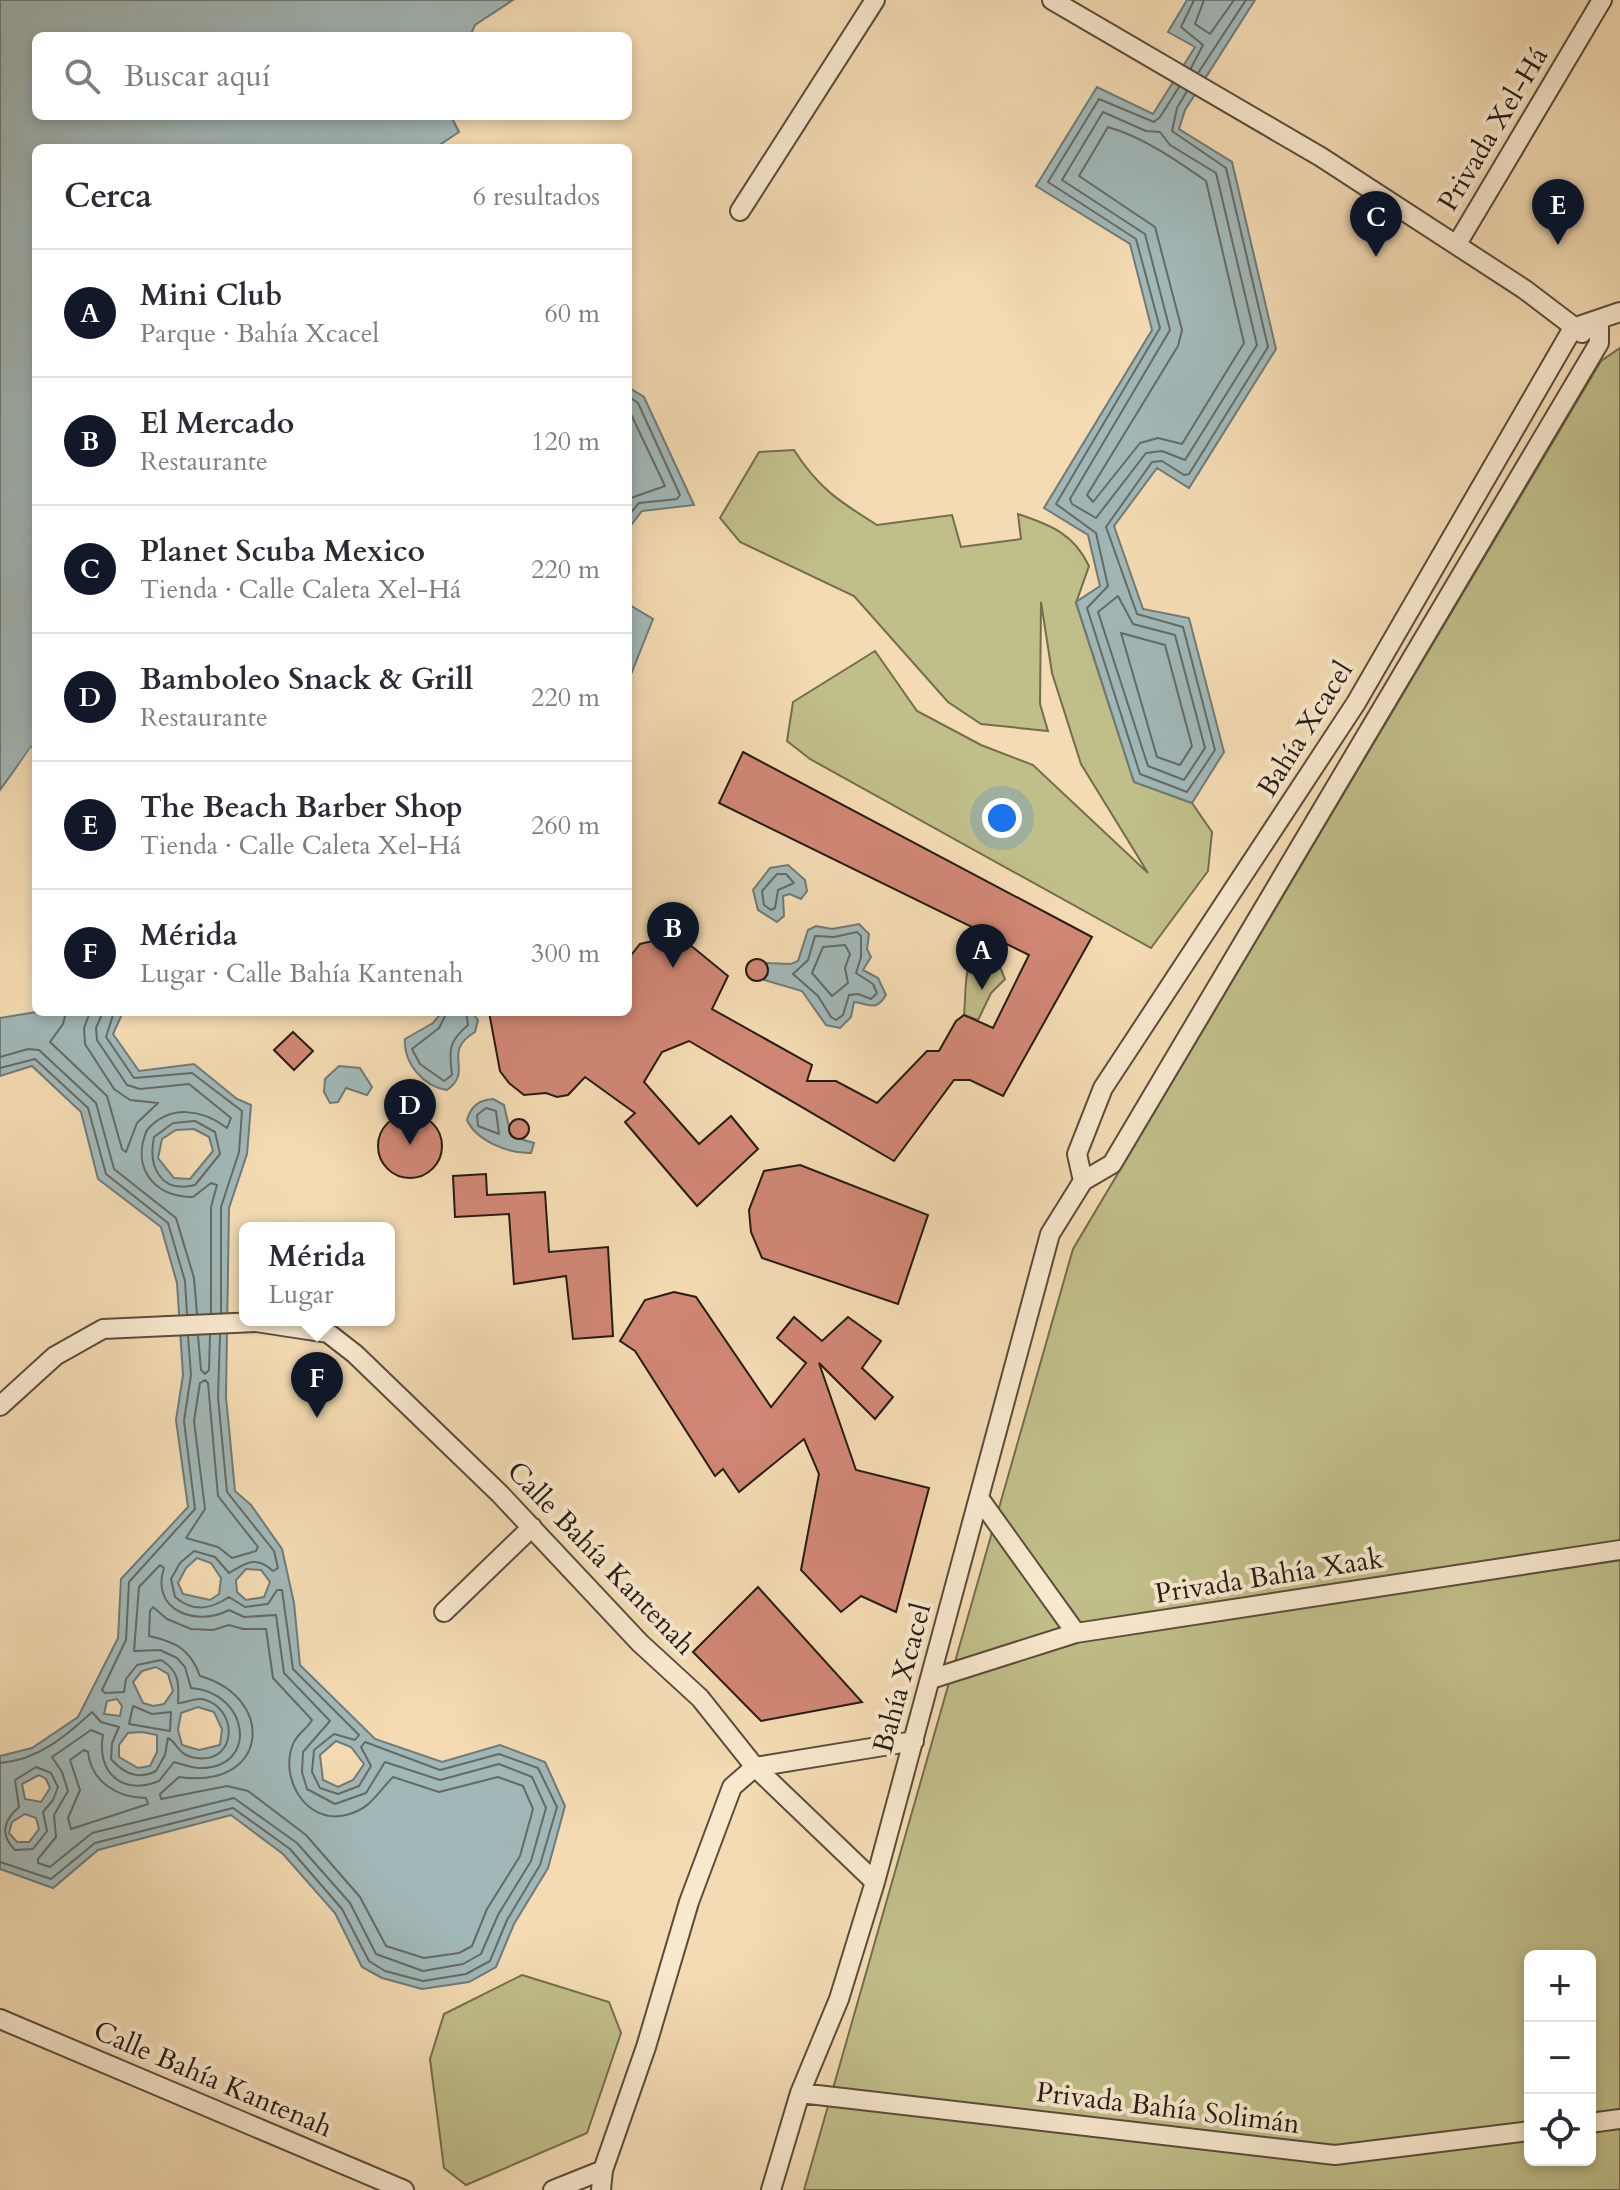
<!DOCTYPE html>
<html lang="es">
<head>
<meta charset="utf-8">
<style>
	:root { --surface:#fff; --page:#f2f2f3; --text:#2b2b33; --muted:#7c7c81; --line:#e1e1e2; --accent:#111827 }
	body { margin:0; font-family:Cardo,serif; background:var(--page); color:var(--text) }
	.controls { position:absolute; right:24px; bottom:24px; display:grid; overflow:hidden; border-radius:12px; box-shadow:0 4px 12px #0003 }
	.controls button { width:72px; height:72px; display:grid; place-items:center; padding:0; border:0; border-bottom:2px solid var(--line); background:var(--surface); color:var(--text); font:40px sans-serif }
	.you { position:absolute; left:1002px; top:818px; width:28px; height:28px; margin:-20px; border:6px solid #fff; border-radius:50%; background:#1a73e8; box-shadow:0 0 0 12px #1a73e833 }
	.badge { display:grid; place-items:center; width:52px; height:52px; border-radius:50%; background:var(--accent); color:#fff; font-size:26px; font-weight:700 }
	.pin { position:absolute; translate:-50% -66px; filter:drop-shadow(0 2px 4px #0008) }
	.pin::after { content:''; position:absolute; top:42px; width:28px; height:24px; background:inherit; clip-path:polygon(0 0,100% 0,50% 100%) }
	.popup { position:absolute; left:239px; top:1222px; width:156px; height:104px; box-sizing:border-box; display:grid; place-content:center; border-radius:12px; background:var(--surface); filter:drop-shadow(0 2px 6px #0005); font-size:26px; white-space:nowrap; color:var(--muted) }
	.popup b { font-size:30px; color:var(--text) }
	.popup::after { content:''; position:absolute; left:50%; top:100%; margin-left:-16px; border:16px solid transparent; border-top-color:var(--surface) }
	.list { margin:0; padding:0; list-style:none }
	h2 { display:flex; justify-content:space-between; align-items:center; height:104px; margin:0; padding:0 32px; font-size:34px }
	h2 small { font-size:26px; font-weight:400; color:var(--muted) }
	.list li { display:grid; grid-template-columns:52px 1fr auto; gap:24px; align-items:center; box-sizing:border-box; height:128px; padding:0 32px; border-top:2px solid var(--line) }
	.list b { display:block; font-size:30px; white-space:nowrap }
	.list p { margin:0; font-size:26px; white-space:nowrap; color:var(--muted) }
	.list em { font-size:26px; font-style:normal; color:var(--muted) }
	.icon { flex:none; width:44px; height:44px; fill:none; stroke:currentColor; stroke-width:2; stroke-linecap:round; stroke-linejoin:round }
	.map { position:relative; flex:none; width:1620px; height:2190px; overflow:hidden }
	.search { position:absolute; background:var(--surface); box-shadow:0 4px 12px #0003; left:32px; top:32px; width:600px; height:88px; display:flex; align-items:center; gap:20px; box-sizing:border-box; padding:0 28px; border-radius:12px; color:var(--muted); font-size:30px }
	.panel { position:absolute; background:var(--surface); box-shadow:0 4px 12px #0003; left:32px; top:144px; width:600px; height:872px; border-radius:12px }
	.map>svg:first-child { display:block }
	.green { fill:#c0be89; stroke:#736d4f; stroke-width:2; fill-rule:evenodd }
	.water { fill:#a1b8b8; stroke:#707a77; stroke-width:2; fill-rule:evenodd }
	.pier { fill:#f4dbb3 }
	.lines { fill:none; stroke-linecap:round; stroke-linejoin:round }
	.shore { stroke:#646a66; stroke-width:2 }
	.building { fill:#d18775; stroke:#261c15; stroke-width:2 }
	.street-casing { stroke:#5a4c3c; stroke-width:22 }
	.street { stroke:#f8e8ce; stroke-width:18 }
	.labels { text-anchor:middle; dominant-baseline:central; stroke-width:8; stroke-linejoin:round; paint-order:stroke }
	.street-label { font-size:28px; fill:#261c15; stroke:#f8e8ce }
</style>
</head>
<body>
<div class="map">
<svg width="1620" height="2190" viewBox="0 0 1620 2190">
	<rect width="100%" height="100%" fill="#f4dbb3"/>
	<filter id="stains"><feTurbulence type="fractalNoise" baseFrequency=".0025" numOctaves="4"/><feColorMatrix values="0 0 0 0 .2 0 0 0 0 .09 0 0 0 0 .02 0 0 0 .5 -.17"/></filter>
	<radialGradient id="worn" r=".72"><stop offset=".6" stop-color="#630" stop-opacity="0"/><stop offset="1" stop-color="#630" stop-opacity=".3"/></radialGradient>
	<!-- green -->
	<path class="green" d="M 1620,348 L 1620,2190 L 804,2190 L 1073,1249 L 1601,361 ZM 1530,1956 L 1590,1956 L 1590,2160 L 1530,2160 Z
		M 794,450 C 818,488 840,502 877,525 L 952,515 L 961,547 L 1021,539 L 1018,514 C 1051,525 1074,534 1089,566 L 1076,603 L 1134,782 L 1192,803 L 1212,832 L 1208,871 L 1151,948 L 810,759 L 787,741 L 793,702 L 875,651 L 917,711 L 981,745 L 1033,765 L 1148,873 L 1081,764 L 1052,673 L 1041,602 L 1040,704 L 1048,731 L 981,724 L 948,702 L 854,596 L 740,542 L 720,518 L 759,452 Z
		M 987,955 L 997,960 L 1005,979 L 991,993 L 978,1020 L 964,1015 C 966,995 964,974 972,956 Z
		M 522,1975 L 609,2002 L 621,2033 L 587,2133 L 466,2185 L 444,2168 L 430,2059 L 444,2014 Z"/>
	<!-- water -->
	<path class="water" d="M 0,0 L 513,0 L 475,25 L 470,36 L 36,36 L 36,116 L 451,116 L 459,132 L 435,148 L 36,148 L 36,754 L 31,747 L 0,790 Z
		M 1187,0 L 1255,0 L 1185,110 L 1179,129 L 1232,162 L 1276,349 L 1189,488 L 1157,468 L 1114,526 L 1143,609 L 1189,618 L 1224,752 L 1192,803 L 1134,782 L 1076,602 L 1100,586 L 1088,535 L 1044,508 L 1152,330 L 1130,244 L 1036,186 L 1097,87 L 1153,114 L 1195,47 L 1168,32 Z
		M 628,387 L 644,397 L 694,505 L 642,511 L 628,529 Z
		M 628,604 L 653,619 L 628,682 Z
		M 788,865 L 805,880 L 807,891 L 801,899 L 790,894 L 783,896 L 784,916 L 777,922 L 758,910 L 753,890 L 770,868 Z
		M 859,924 L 869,934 L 867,949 L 871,957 L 863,970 L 878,978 L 886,995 C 875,1013 869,1003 854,1002 L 851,1017 L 840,1028 L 826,1025 L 802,991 L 764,980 L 768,974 L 766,963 L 791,964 L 798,961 L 808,930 L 816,926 L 832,929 Z
		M 36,1012 L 123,1012 L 113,1034 L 139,1071 L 194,1064 L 237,1099 L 251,1105 L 247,1154 L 229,1208 L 226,1397 L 235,1491 L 251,1505 L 282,1549 L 294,1603 L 300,1665 L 375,1739 L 442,1762 L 500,1745 L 545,1762 L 565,1806 L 548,1868 L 514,1924 L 496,1967 L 469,1982 L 422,1989 L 382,1978 L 362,1967 L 335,1913 L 283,1854 L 231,1815 L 98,1850 L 53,1888 L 0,1869 L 0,1756 L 32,1748 L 78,1717 L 118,1638 L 121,1579 L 188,1507 L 176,1420 L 183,1375 L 177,1283 L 161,1227 L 98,1179 L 81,1112 L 32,1066 L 0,1076 L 0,1018 ZM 194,1129 L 209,1137 L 213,1151 L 190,1179 L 174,1178 L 158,1158 L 162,1139 L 176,1130 ZM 197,1558 L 211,1563 L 221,1578 L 219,1594 L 210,1600 L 183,1594 L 178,1583 L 186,1568 ZM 246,1569 L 261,1570 L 270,1582 L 264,1597 L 246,1600 L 237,1592 L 236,1580 ZM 156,1667 L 168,1674 L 173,1691 L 164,1704 L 153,1706 L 143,1703 L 133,1682 L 142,1671 ZM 117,1699 L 122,1706 L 120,1716 L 104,1714 L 107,1701 ZM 198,1707 L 214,1712 L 222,1729 L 220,1745 L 199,1750 L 182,1745 L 178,1730 L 181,1713 ZM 142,1732 L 157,1735 L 157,1752 L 150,1766 L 138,1768 L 119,1757 L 119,1745 L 128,1733 ZM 336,1741 L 351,1747 L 364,1764 L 353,1780 L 338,1787 L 323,1780 L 320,1755 ZM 39,1775 L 46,1779 L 50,1788 L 41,1802 L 25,1799 L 22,1784 ZM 25,1814 L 36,1818 L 39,1829 L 29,1842 L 17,1842 L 9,1833 L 12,1822 Z
		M 442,1012 L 472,1012 L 478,1020 L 475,1032 C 440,1053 475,1070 447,1090 C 424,1087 403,1063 405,1039 L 433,1023 Z
		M 339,1066 L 360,1068 L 372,1087 L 367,1095 L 346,1088 L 338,1102 L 330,1103 L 324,1092 L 325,1079 Z
		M 493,1099 L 504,1105 L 511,1136 L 534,1143 L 531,1153 C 508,1154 476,1140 467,1120 C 471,1106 479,1100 493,1099 Z"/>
	<!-- pier -->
	<path class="pier" d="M 31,747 L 36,758 L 31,754 L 0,794 Z"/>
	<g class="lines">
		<!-- shore -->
		<path class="shore" d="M 1204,0 L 1195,24 L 1210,34 L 1234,0
			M 1191,68 L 1203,45 L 1181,27 L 1194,0
			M 1198,73 L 1246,0
			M 1179,87 L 1160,117 L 1154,122 L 1099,99 L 1048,182 L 1136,239 L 1160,328 L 1056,504 L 1096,533 L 1108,586 L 1087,608 L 1140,774 L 1187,792 L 1215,750 L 1183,627 L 1137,614 L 1106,527 L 1152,462 L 1162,461 L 1184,475 L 1189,474 L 1268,347 L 1226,168 L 1172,131 L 1177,108 L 1187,91
			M 1103,112 L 1146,131 L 1160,132 L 1170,145 L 1216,173 L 1257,345 L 1185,460 L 1162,451 L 1146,453 L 1096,518 L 1072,504 L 1070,499 L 1170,330 L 1145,234 L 1062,180 Z
			M 1108,127 C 1143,137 1176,160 1206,181 L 1244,343 L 1182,444 L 1158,438 L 1140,443 L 1093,502 L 1087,495 L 1178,346 L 1182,330 L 1155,227 L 1079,176 Z
			M 628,396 L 638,403 L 680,495 L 677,499 L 639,503 L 628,516
			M 628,408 L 665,486 L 628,499
			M 1118,596 L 1133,624 L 1175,635 L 1205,748 L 1184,780 L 1148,766 L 1098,612 Z
			M 1121,633 L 1165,645 L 1192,746 L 1180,765 L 1157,757 Z
			M 777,874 L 786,874 L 794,883 L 778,890 L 775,908 L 771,910 L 764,905 L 762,891 Z
			M 857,932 L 861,936 L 861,957 L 856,973 L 873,984 L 877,993 L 871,999 L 858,994 L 849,995 L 843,1015 L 836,1020 L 831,1017 L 818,996 L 793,974 L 808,960 L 815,936 L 834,937 Z
			M 845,945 L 850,954 L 845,968 L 848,983 L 832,996 L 812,973 L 823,947 Z
			M 66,1012 L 63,1024 L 50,1042 L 107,1096 L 122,1149 L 126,1152 L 137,1123 L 158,1103 L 130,1100 L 114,1089 L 85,1044 L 84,1028 L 90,1012
			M 103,1012 L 96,1028 L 97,1040 L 127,1085 L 140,1089 L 189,1084 L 231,1118 L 227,1128 C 202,1109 170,1104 147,1130 C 131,1167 153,1197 193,1197 L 211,1183 L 217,1185 L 211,1207 L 211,1313
			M 114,1012 L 106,1037 L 134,1078 L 192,1073 L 242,1111 L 239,1152 L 221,1207 L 221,1313
			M 447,1012 L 439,1028 L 412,1049 L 420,1064 L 444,1081 L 452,1075 C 449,1050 448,1042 468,1025 L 466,1012
			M 0,1057 L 28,1049 L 39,1050 L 96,1103 L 114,1169 L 176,1218 L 194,1278 L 197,1314
			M 0,1068 L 35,1059 L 88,1108 L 106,1174 L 168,1223 L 185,1281 L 187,1314
			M 486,1108 L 496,1111 L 499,1134 L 478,1126 L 477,1115 Z
			M 195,1121 L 215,1132 L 220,1154 L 195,1185 C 160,1194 148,1166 154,1137 L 173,1123 Z
			M 198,1336 L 201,1370 L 205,1374 L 209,1370 L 210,1335
			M 205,1380 L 208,1383 L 218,1496 L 258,1547 L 256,1551 L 232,1558 L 218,1547 L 186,1538 L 205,1509 L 194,1421 L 200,1383 Z
			M 160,1565 L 164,1568 C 150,1611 197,1627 229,1610 L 244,1617 L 276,1615 L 284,1673 L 330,1721 L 303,1752 L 302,1772 L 307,1789 L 335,1804 L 366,1793 L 385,1762 L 440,1780 L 499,1764 L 532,1777 L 546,1808 L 531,1861 L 498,1915 L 481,1954 L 463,1964 L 423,1971 L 376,1954 L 350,1903 L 297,1843 L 234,1798 L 92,1833 L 50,1867 L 38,1863 L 38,1859 L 56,1837 L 54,1815 L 68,1791 L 62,1772 L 52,1757 L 91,1730 L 103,1735 C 96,1773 123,1796 159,1781 L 174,1762 C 182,1764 191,1768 199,1768 C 260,1769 249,1692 191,1688 L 185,1667 L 177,1658 L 160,1650 L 134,1651 L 139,1587 Z
			M 153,1607 L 167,1619 L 191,1629 L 213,1630 L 229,1625 L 243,1629 L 266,1629 L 273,1678 L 312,1720 C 307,1729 297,1734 293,1744 C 279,1778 306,1825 346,1815 C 371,1809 377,1793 393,1777 L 439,1792 L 498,1777 L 523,1786 L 533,1809 L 520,1856 L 487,1909 L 472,1946 L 459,1953 L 424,1958 L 386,1946 L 360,1897 L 306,1835 L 248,1791 L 227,1786 L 161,1799 L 160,1794 L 179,1777 C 269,1790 277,1698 200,1676 C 190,1649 176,1642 149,1636 L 150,1611 Z
			M 133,1706 L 152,1714 L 171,1712 L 170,1731 L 129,1724 Z
			M 84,1750 L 88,1752 C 91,1782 118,1798 146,1798 L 148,1804 L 71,1829 L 68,1818 L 80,1790 L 70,1760 Z
			M 0,1763 C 38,1760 66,1736 92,1712 L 101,1722 L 119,1727 L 112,1743 L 111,1759 C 124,1774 139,1780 156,1771 L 165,1755 L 168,1738 C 179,1744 177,1755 196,1758 C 238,1764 239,1707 202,1699 C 194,1698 186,1703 178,1703 C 179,1685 180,1671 161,1660 L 137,1665 L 126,1679 L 124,1692 L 105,1693 L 102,1690 L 126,1640 L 129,1582 L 195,1509 L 184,1421 L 191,1375 L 188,1336
			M 36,1767 L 51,1773 L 58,1787 L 53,1800 L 43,1812 L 47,1831 L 33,1849 L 15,1850 C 0,1835 3,1821 19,1807 L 15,1780 Z
			M 0,1862 L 51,1879 L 95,1843 L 233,1808 L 290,1849 L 342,1909 L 369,1961 L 385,1971 L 423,1981 L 466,1974 L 490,1961 L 507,1920 L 540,1865 L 557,1807 L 538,1768 L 499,1754 L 440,1770 L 365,1742 L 361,1747 L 371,1766 L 359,1786 L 338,1794 L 320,1788 L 312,1772 L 314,1750 L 334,1734 L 355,1740 L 359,1735 L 293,1669 L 282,1590 L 277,1590 L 268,1604 L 245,1607 L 229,1597 C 211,1609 194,1613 175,1597 L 171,1579 L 180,1563 L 194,1551 L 215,1557 L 229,1573 C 246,1563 256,1555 273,1571 L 278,1568 L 274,1551 L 227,1492 L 218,1397 L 220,1335"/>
	</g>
	<!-- building -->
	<path class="building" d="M 743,752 L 1092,937 L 1003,1096 L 970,1080 L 954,1080 L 894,1161 L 689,1041 L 662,1052 L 644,1082 L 699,1144 L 731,1116 L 758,1149 L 697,1206 L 625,1122 L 635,1113 L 585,1077 L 568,1095 L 557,1097 L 546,1093 L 524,1095 L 509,1083 L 500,1071 L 489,1012 L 628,1012 L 628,959 L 640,944 L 678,935 L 728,976 L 712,1009 L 812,1065 L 807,1081 L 836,1081 L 877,1103 L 927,1051 L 939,1051 L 956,1021 L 964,1015 L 993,1028 L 1029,955 L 719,803 Z
		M746 970a11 11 0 1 1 22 0a11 11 0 1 1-22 0Z
		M 293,1032 L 313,1051 L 294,1070 L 274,1050 Z
		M378 1146a32 32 0 1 1 64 0a32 32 0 1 1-64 0Z
		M509 1129a10 10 0 1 1 20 0a10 10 0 1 1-20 0Z
		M 800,1165 L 928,1215 L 898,1304 L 762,1258 L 751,1232 L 749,1210 L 764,1171 Z
		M 486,1174 L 487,1195 L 545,1192 L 549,1252 L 608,1247 L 613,1336 L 573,1339 L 566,1276 L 514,1284 L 509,1214 L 455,1217 L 453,1176 Z
		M 674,1292 L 696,1297 L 771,1407 L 806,1363 L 777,1338 L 794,1317 L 822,1341 L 848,1317 L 881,1341 L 862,1368 L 893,1397 L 875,1419 L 819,1363 L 856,1470 L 929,1488 L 896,1612 L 861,1596 L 841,1612 L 801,1570 L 819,1474 L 804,1439 L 739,1492 L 723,1469 L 715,1476 L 635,1351 L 620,1341 L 645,1300 Z
		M 758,1587 L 862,1702 L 761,1721 L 693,1652 Z"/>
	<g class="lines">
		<!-- street casing -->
		<g class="street-casing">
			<path id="street" d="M 1052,0 L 1321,157 L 1524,289 L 1582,333
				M 740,211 L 875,0
				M 1457,244 L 1602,0
				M 1083,1181 L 1077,1154 L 1103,1088 L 1356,703 L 1573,328 L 1620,312
				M 0,1406 L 55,1356 L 103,1329 L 256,1322 L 328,1333 L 355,1354 L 500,1494 L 640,1643 L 700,1698 L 755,1767 L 875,1882
				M 979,1498 L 1076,1633
				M 444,1612 L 532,1527
				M 931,1679 L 1076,1633 L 1620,1550
				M 0,2019 L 404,2190
				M 800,2093 L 1335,2155 L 1530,2131
				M 1590,2123 L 1620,2119
				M 553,2190 L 603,2170
				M 601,2190 L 603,2170 L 646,2047 L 689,1902 L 732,1787 L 755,1767 L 914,1741
				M 771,2190 L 800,2093 L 839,1999 L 875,1882 L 1050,1234 L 1083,1181 L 1112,1164 L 1599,343 L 1599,319"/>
		</g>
		<!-- street -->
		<use href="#street" class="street"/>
	</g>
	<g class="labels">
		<!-- street labels -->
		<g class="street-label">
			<text transform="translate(1493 129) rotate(-59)">Privada Xel-Há</text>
			<text transform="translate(1305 729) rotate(-58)">Bahía Xcacel</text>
			<text transform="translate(601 1558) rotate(46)">Calle Bahía Kantenah</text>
			<text transform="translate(1269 1576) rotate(-9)">Privada Bahía Xaak</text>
			<text transform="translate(902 1678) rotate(-75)">Bahía Xcacel</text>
			<text transform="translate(213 2079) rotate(23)">Calle Bahía Kantenah</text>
			<text transform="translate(1168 2108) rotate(7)">Privada Bahía Solimán</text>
		</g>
	</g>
	<rect width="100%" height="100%" filter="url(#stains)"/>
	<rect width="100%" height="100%" fill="url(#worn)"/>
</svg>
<div class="controls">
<button>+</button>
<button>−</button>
<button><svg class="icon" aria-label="locate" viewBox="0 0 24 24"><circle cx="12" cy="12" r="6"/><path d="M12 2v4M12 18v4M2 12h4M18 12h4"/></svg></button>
</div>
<div class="you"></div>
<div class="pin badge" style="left:982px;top:990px">A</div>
<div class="pin badge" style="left:673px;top:968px">B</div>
<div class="pin badge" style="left:1376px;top:257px">C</div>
<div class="pin badge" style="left:410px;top:1145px">D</div>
<div class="pin badge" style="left:1558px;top:245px">E</div>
<div class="pin badge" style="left:317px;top:1418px">F</div>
<div class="popup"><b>Mérida</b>Lugar</div>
<div class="search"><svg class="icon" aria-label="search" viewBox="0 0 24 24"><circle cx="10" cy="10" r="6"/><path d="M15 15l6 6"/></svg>Buscar aquí</div>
<section class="panel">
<h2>Cerca<small>6 resultados</small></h2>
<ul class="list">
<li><span class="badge">A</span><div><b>Mini Club</b><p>Parque · Bahía Xcacel</p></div><em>60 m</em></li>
<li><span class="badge">B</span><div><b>El Mercado</b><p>Restaurante</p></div><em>120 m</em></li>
<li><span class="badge">C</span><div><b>Planet Scuba Mexico</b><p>Tienda · Calle Caleta Xel-Há</p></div><em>220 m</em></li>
<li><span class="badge">D</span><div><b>Bamboleo Snack &amp; Grill</b><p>Restaurante</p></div><em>220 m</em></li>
<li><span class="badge">E</span><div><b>The Beach Barber Shop</b><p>Tienda · Calle Caleta Xel-Há</p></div><em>260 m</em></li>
<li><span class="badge">F</span><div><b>Mérida</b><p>Lugar · Calle Bahía Kantenah</p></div><em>300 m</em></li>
</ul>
</section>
</div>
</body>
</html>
